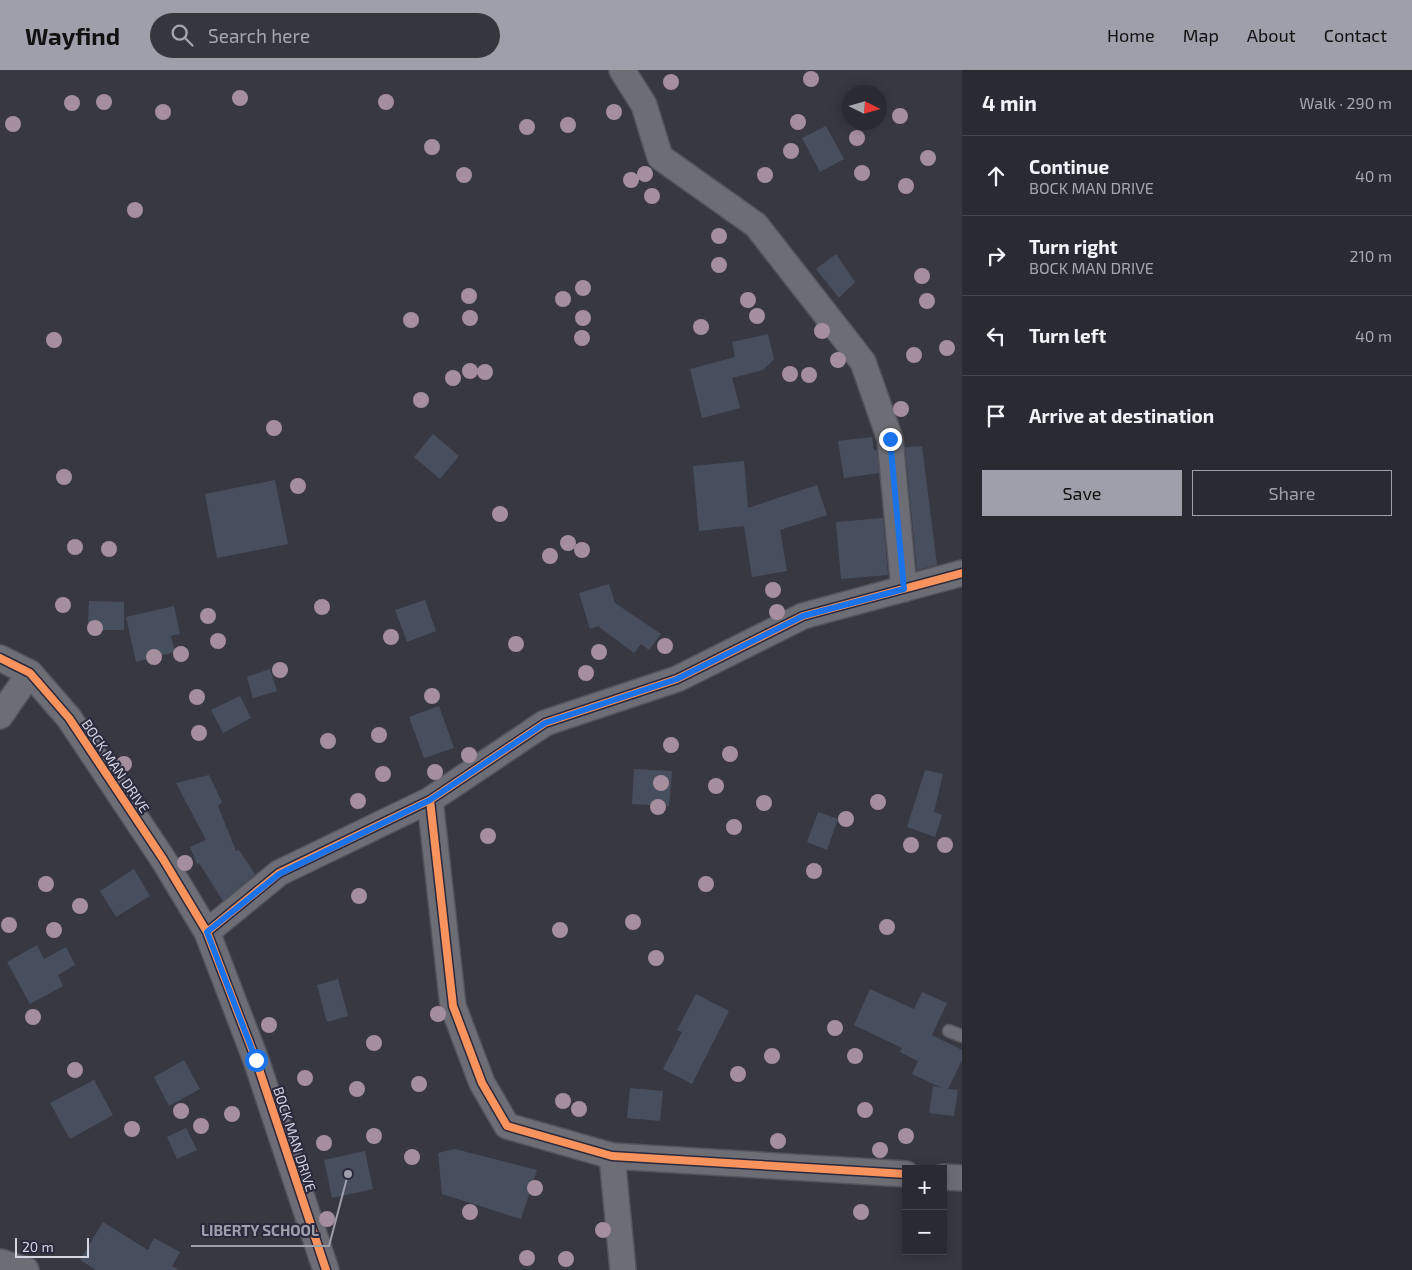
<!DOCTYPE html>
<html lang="en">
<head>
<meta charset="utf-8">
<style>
	:root { --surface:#2a2a32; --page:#36363e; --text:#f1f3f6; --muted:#a5a7ac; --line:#46464d; --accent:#9f9fab }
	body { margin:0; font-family:"Exo 2",sans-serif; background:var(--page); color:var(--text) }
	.controls { position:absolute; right:15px; bottom:15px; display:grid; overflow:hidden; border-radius:0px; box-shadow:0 2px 12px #0003 }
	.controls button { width:45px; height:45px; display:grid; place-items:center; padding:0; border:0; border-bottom:1px solid var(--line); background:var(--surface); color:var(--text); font:25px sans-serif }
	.compass { position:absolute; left:842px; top:15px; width:45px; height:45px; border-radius:50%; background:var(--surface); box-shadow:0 2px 12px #0003; rotate:95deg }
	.scale { position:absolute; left:15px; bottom:12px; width:74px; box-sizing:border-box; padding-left:5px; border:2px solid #d6d6e3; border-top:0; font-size:14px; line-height:18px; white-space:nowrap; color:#d6d6e3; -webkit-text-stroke:4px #2a293d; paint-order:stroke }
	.stop { position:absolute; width:15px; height:15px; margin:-11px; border:4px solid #1a73e8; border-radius:50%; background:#fff }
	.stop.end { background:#1a73e8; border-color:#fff; box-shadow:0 1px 5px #0008 }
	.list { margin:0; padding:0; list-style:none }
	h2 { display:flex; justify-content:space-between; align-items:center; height:65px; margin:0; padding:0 20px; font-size:21px }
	h2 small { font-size:16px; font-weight:400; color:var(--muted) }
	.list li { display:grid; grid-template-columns:32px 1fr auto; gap:15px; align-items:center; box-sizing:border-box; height:80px; padding:0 20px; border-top:1px solid var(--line) }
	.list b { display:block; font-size:19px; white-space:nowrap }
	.list p { margin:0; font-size:16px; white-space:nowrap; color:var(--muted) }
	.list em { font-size:16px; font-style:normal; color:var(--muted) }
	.actions { display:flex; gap:10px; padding:15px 20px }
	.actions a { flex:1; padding:11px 0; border:1px solid var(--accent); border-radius:0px; text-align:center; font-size:18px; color:var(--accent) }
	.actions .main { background:var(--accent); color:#111 }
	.icon { flex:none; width:28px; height:28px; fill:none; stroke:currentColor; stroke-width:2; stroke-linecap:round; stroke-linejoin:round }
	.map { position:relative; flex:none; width:962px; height:1200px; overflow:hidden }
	header { display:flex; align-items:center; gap:30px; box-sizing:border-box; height:70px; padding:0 25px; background:var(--accent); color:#111 }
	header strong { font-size:24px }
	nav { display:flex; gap:28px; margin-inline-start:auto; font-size:18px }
	.search { width:350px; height:45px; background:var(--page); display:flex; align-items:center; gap:12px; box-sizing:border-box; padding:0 18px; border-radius:28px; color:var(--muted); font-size:19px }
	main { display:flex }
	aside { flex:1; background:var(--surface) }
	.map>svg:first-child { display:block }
	.building { fill:#474f5f }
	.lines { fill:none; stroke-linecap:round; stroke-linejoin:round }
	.service-casing { stroke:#54545e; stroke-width:15 }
	.minor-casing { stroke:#54545e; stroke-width:28 }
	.service { stroke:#6d6d75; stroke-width:12 }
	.minor { stroke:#6d6d75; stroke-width:25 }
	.cycleway-casing { stroke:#2a293d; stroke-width:11 }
	.cycleway { stroke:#f8935d; stroke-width:8 }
	.tree { fill:#a58e9d }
	.route { stroke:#1a73e8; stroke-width:6 }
	.labels { text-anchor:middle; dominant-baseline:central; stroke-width:4; stroke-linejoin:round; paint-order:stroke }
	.street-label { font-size:14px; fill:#d6d6e3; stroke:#2a293d }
	.leader { fill:none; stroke:#9f9fab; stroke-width:2 }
	.callout-dot { fill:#9f9fab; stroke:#2a293d; stroke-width:2 }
	.callout-label { font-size:15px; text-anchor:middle; font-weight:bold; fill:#9f9fab; stroke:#2a293d; stroke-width:4; stroke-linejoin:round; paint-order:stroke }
</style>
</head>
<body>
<header>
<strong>Wayfind</strong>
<div class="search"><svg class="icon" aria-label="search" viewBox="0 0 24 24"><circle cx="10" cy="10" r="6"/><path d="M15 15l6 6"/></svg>Search here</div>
<nav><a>Home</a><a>Map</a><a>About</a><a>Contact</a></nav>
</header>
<main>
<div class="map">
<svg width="962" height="1200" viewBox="0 0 962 1200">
	<rect width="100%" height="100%" fill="#383843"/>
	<!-- building -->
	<path class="building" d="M 826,56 L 844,89 L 820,102 L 802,68 Z
		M 836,184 L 855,212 L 839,228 L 816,199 Z
		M 768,264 L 774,289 L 763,300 L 732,308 L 740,338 L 702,348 L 690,299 L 735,287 L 732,272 Z
		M 433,364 L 459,386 L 440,409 L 414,387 Z
		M 872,367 L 874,380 L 877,380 L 879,403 L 844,408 L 838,371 Z
		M 922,376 L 937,495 L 917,500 L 905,377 Z
		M 744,391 L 748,438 L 817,415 L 827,445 L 780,460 L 787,501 L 752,507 L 744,456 L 699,461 L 693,396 Z
		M 275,410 L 288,474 L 217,488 L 205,424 Z
		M 883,448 L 888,505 L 841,509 L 836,452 Z
		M 609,514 L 615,533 L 661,564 L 649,580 L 641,574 L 634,583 L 598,556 L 590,559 L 579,523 Z
		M 425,530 L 436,561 L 407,572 L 395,540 Z
		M 89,531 L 124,532 L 124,560 L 100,560 L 100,553 L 88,553 Z
		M 174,536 L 180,564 L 171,566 L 175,582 L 136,592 L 126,547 Z
		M 270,599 L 277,621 L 253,628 L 247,607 Z
		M 240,626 L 251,648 L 223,663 L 211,640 Z
		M 439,636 L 454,678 L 424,688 L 409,647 Z
		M 634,699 L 672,701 L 669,736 L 632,734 Z
		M 925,700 L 943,704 L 934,742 L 942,745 L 935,767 L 907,757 Z
		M 209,705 L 222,732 L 218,736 L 236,781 L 239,780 L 255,804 L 223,831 L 199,793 L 197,794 L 190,777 L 206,770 L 176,713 Z
		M 818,742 L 838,749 L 827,780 L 807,772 Z
		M 134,799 L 150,826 L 116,847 L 100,821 Z
		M 37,875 L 44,889 L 66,877 L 75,895 L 58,905 L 63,916 L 30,934 L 7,892 Z
		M 338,909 L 348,946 L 327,952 L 317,915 Z
		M 870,919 L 914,939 L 922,922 L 947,933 L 932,965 L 962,980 L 962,990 L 948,1019 L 958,1020 L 954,1046 L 929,1043 L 933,1016 L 942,1018 L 912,1004 L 918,991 L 900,982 L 902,978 L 854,955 Z
		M 696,924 L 729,941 L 692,1014 L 663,999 L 682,962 L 677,960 Z
		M 184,990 L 200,1019 L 169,1036 L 154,1007 Z
		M 94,1010 L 113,1045 L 70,1069 L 50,1033 Z
		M 630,1018 L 663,1021 L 660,1051 L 627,1048 Z
		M 186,1058 L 197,1080 L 177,1089 L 167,1067 Z
		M 455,1079 L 537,1100 L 521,1149 L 442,1124 L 438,1083 Z
		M 365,1081 L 373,1119 L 332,1128 L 324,1090 Z
		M 103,1152 L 148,1180 L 154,1168 L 180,1182 L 172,1196 L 179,1200 L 96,1200 L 80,1190 Z"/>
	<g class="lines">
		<!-- service casing -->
		<g class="service-casing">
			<path id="service" d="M 949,961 L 962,966"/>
		</g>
		<!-- minor casing -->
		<g class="minor-casing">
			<path id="minor" d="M 622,0 L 644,35 L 660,87 L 756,155 L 863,292 L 890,369 L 904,519
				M 0,588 L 30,603 L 69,648 L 163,789 L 207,862 L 256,990 L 326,1200
				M 0,646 L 30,603
				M 430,730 L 453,936 L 482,1013 L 507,1056 L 612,1086 L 906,1104
				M 207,862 L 279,803 L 430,730 L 545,653 L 677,609 L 803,546 L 962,503
				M 612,1086 L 623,1200
				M 943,1107 L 962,1108
				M 0,1192 L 26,1200"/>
		</g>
		<!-- service -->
		<use href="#service" class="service"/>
		<!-- minor -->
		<use href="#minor" class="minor"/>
		<!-- cycleway casing -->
		<g class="cycleway-casing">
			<path id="cycleway" d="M 0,588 L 30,603 L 69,648 L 163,789 L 207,862 L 256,990 L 326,1200
				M 430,730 L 453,936 L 482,1013 L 507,1056 L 612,1086 L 906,1104
				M 207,862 L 279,803 L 430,730 L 545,653 L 677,609 L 803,546 L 962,503"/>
		</g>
		<!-- cycleway -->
		<use href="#cycleway" class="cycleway"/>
	</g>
	<!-- trees -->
	<g class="tree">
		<circle cx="811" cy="9" r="8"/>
		<circle cx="671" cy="12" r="8"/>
		<circle cx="240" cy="28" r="8"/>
		<circle cx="104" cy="32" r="8"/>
		<circle cx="386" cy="32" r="8"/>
		<circle cx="72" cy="33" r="8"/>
		<circle cx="163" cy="42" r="8"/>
		<circle cx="614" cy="42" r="8"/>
		<circle cx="900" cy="46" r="8"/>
		<circle cx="798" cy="52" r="8"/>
		<circle cx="13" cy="54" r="8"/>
		<circle cx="568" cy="55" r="8"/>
		<circle cx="527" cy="57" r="8"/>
		<circle cx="857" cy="68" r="8"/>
		<circle cx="432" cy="77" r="8"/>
		<circle cx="791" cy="81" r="8"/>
		<circle cx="928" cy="88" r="8"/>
		<circle cx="862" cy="103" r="8"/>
		<circle cx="645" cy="104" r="8"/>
		<circle cx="464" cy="105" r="8"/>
		<circle cx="765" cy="105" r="8"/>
		<circle cx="631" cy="110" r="8"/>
		<circle cx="906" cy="116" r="8"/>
		<circle cx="652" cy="126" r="8"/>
		<circle cx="135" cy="140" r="8"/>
		<circle cx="719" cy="166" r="8"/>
		<circle cx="719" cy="195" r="8"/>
		<circle cx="922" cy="206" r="8"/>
		<circle cx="583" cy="218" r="8"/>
		<circle cx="469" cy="226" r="8"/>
		<circle cx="563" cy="229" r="8"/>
		<circle cx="748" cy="230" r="8"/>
		<circle cx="927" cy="231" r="8"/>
		<circle cx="757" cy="246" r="8"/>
		<circle cx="470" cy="248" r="8"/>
		<circle cx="583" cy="248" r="8"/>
		<circle cx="411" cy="250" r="8"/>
		<circle cx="701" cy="257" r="8"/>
		<circle cx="822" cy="261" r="8"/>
		<circle cx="582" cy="268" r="8"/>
		<circle cx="54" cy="270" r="8"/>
		<circle cx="947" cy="278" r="8"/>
		<circle cx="914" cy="285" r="8"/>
		<circle cx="838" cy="290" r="8"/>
		<circle cx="470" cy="301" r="8"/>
		<circle cx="485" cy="302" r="8"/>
		<circle cx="790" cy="304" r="8"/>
		<circle cx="809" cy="305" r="8"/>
		<circle cx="453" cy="308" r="8"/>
		<circle cx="421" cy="330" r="8"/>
		<circle cx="901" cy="339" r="8"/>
		<circle cx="274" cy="358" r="8"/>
		<circle cx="64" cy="407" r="8"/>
		<circle cx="298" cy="416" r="8"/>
		<circle cx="500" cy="444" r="8"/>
		<circle cx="568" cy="473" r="8"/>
		<circle cx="75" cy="477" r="8"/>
		<circle cx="109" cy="479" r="8"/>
		<circle cx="582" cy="480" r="8"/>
		<circle cx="550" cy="486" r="8"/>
		<circle cx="773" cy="520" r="8"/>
		<circle cx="63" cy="535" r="8"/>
		<circle cx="322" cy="537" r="8"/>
		<circle cx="777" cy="542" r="8"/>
		<circle cx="208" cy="546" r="8"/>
		<circle cx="95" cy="558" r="8"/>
		<circle cx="391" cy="567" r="8"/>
		<circle cx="218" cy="571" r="8"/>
		<circle cx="516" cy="574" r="8"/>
		<circle cx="665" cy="576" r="8"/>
		<circle cx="599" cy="582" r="8"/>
		<circle cx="181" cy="584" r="8"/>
		<circle cx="154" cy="587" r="8"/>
		<circle cx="280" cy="600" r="8"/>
		<circle cx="586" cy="603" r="8"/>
		<circle cx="432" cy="626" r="8"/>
		<circle cx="197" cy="627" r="8"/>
		<circle cx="199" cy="663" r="8"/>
		<circle cx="379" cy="665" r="8"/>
		<circle cx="328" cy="671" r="8"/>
		<circle cx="671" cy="675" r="8"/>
		<circle cx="730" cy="684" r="8"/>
		<circle cx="469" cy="685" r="8"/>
		<circle cx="124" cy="694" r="8"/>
		<circle cx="435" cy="702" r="8"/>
		<circle cx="383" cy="704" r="8"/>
		<circle cx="661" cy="713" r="8"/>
		<circle cx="716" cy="716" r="8"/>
		<circle cx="358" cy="731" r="8"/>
		<circle cx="878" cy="732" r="8"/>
		<circle cx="764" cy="733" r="8"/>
		<circle cx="658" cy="737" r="8"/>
		<circle cx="846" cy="749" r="8"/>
		<circle cx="734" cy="757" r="8"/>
		<circle cx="488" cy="766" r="8"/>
		<circle cx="911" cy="775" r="8"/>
		<circle cx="945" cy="775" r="8"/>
		<circle cx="185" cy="793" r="8"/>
		<circle cx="814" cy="801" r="8"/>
		<circle cx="46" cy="814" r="8"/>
		<circle cx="706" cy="814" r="8"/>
		<circle cx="359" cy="826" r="8"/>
		<circle cx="80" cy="836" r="8"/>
		<circle cx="633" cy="852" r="8"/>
		<circle cx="9" cy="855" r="8"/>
		<circle cx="887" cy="857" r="8"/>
		<circle cx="54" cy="860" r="8"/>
		<circle cx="560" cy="860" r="8"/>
		<circle cx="656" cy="888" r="8"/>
		<circle cx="438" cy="944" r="8"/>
		<circle cx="33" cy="947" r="8"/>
		<circle cx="269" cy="955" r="8"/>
		<circle cx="835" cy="958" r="8"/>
		<circle cx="374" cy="973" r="8"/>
		<circle cx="772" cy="986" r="8"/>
		<circle cx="855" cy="986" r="8"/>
		<circle cx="75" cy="1000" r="8"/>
		<circle cx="738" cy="1004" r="8"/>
		<circle cx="305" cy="1008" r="8"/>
		<circle cx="419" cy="1014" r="8"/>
		<circle cx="357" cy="1019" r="8"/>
		<circle cx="563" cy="1031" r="8"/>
		<circle cx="579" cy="1039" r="8"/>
		<circle cx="865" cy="1040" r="8"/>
		<circle cx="181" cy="1041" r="8"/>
		<circle cx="232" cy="1044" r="8"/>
		<circle cx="201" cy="1056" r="8"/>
		<circle cx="132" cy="1059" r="8"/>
		<circle cx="374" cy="1066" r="8"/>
		<circle cx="906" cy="1066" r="8"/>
		<circle cx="778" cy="1071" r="8"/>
		<circle cx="324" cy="1073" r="8"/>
		<circle cx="880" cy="1080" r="8"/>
		<circle cx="412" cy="1087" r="8"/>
		<circle cx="535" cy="1118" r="8"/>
		<circle cx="470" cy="1142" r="8"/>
		<circle cx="861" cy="1142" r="8"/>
		<circle cx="327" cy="1149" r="8"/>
		<circle cx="603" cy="1160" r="8"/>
		<circle cx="527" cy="1188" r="8"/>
		<circle cx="566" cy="1189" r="8"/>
	</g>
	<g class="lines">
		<!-- route -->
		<path class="route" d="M 256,990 L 207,862 L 279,804 L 430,730 L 545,653 L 677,609 L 803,546 L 904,519 L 890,369"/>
	</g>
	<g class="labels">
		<!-- street labels -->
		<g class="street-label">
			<text transform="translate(116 696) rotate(56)">BOCK MAN DRIVE</text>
			<text transform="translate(295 1069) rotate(72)">BOCK MAN DRIVE</text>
		</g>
	</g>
	<!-- callouts -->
	<path class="leader" d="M348 1104L329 1176H191"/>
	<circle class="callout-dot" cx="348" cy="1104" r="5"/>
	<g class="callout-label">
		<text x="260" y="1166">LIBERTY SCHOOL</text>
	</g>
</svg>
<div class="controls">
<button>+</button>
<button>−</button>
</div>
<svg class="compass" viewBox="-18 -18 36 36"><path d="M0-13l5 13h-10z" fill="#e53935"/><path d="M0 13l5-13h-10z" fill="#a5a7ac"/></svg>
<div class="scale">20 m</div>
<div class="stop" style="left:256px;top:990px"></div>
<div class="stop end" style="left:890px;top:369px"></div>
</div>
<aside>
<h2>4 min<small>Walk · 290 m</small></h2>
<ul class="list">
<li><svg class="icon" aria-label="ahead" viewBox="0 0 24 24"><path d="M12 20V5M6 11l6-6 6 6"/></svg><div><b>Continue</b><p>BOCK MAN DRIVE</p></div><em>40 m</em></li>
<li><svg class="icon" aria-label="right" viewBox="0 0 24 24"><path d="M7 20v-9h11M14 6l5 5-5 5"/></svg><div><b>Turn right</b><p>BOCK MAN DRIVE</p></div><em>210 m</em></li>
<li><svg class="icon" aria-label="left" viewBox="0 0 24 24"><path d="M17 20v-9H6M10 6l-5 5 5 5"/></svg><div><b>Turn left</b></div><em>40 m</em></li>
<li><svg class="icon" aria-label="arrive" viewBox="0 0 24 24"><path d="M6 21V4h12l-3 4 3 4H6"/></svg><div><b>Arrive at destination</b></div></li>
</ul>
<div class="actions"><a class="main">Save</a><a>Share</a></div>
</aside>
</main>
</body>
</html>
